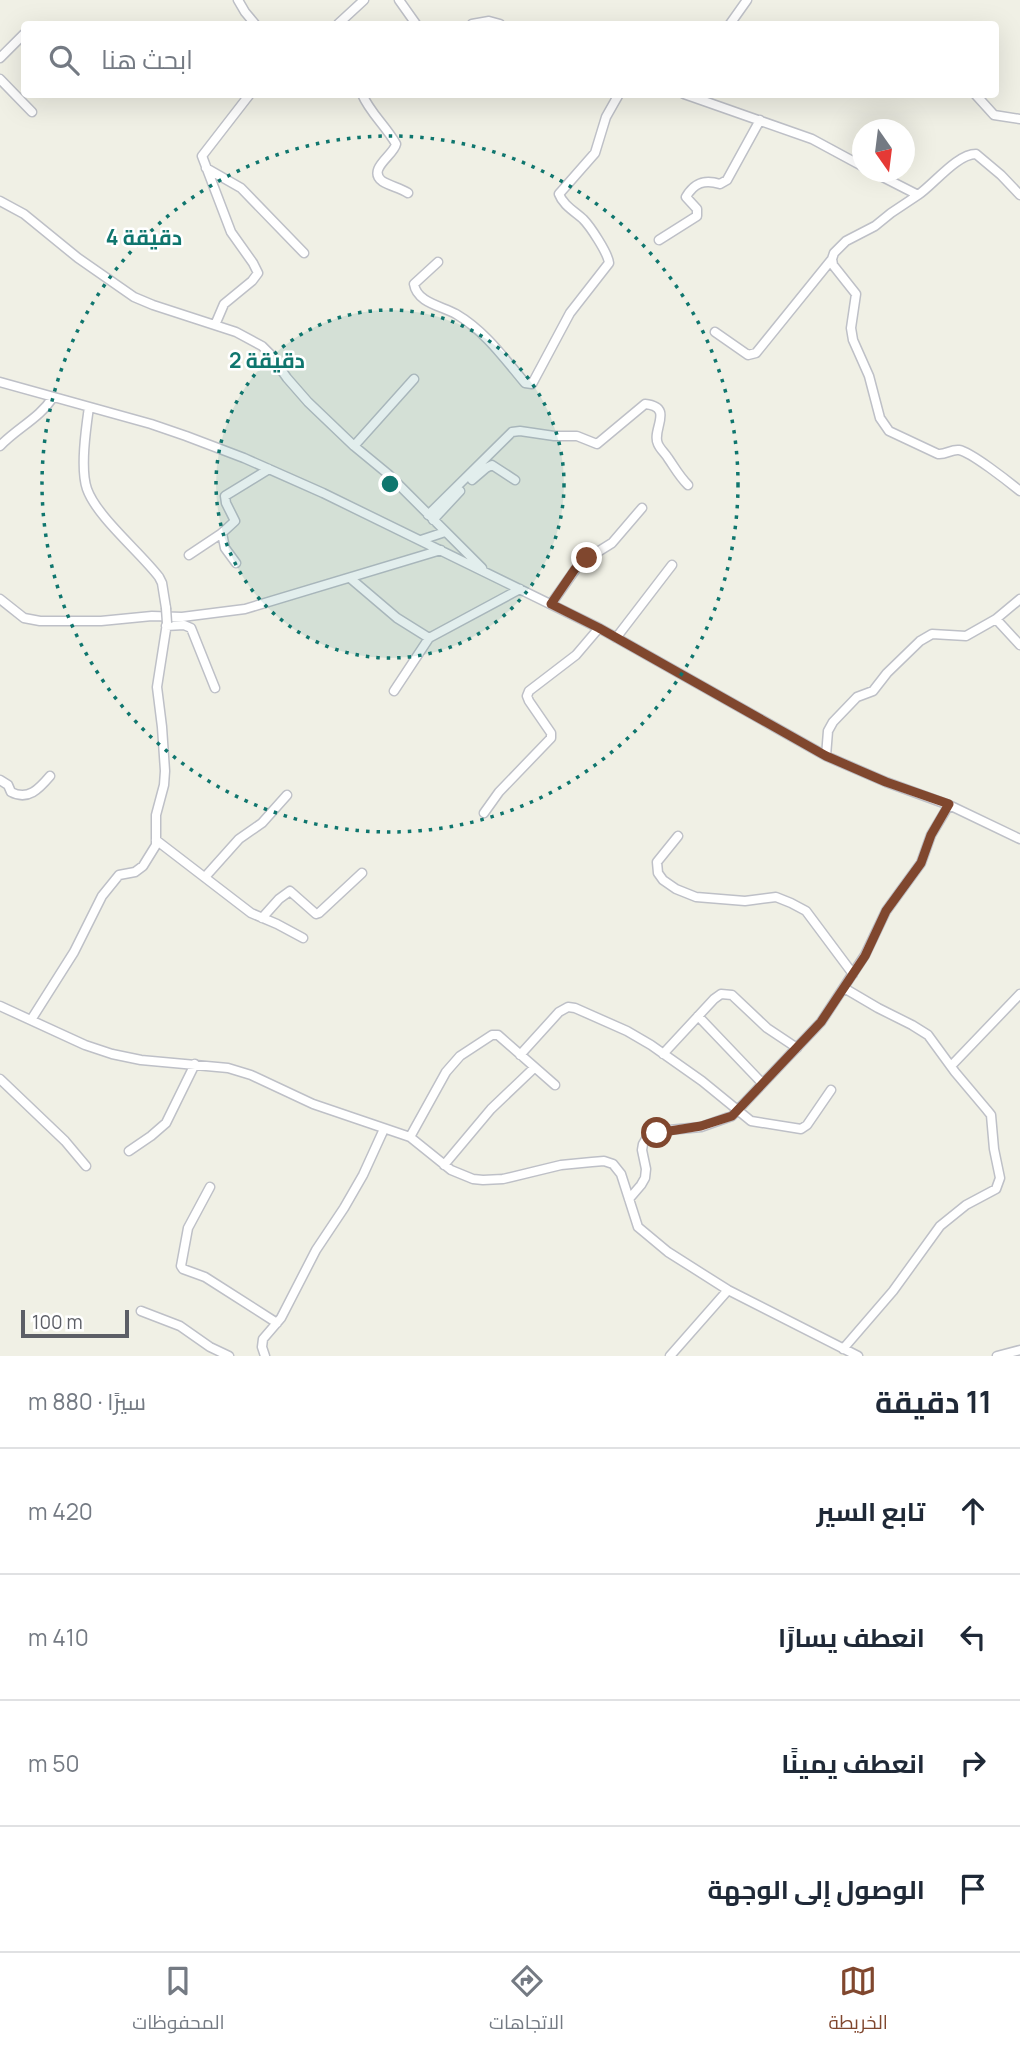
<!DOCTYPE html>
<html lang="ar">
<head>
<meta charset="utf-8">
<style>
	:root { --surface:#fff; --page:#f2f2f3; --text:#1f2937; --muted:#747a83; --line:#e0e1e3; --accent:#80472e }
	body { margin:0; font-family:Manrope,Cairo,sans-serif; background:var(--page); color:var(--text); direction:rtl }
	.compass { position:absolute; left:852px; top:119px; width:63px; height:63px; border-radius:50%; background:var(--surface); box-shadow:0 7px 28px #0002; rotate:166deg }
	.scale { position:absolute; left:21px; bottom:18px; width:108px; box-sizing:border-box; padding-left:7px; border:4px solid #5c5e66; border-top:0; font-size:19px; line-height:24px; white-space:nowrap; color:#5c5e66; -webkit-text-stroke:5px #fff; paint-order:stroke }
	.stop { position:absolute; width:21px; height:21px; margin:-16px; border:5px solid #80472e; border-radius:50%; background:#fff }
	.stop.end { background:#80472e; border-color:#fff; box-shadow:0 2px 7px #0008 }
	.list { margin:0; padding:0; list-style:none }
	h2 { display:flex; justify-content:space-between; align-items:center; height:91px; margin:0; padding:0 28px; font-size:30px }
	h2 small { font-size:23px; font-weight:400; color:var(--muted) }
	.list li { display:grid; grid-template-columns:46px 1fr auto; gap:21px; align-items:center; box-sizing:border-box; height:126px; padding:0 28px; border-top:2px solid var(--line) }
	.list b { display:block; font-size:26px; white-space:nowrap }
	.list em { font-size:23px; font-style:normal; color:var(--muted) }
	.icon { flex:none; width:38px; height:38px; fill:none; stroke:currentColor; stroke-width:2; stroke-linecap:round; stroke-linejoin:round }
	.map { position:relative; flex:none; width:1020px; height:1356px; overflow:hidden; direction:ltr }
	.search { position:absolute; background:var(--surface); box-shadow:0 7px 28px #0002; left:21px; right:21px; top:21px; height:77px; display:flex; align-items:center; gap:18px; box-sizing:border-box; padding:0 24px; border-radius:7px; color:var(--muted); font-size:26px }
	.sheet { height:595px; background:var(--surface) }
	nav { display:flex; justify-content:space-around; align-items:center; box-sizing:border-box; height:98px; border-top:2px solid var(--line); background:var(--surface); font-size:19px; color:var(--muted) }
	nav a { display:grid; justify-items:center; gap:4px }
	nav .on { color:var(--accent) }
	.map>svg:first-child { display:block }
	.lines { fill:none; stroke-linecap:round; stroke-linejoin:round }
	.street-casing { stroke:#bec0c7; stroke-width:11 }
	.street { stroke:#fff; stroke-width:8 }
	.street-bridge-casing { stroke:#bec0c7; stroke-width:11; stroke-linecap:butt }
	.street-bridge { stroke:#fff; stroke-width:8 }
	.route { stroke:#80472e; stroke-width:9 }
	.ring { fill:none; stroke:#0f766e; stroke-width:3.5; stroke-dasharray:3.5 7 }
	.centre { fill:#0f766e; stroke:#fff; stroke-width:3.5 }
	.ring-label { font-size:21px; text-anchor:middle; font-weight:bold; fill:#0f766e; stroke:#fff; stroke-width:5; stroke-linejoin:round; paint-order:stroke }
</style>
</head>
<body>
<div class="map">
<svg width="1020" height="1356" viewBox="0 0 1020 1356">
	<rect width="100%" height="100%" fill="#f0f0e5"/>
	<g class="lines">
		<!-- street casing -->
		<g class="street-casing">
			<path id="street" d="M 238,0 L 245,12 L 255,24
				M 399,0 L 416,24
				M 338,24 L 364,0
				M 472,24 L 489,21 L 500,24
				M 730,24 L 747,0
				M 0,58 L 24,34
				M 0,79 L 32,112
				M 362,94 C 370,113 386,126 396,144 C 394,155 367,169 382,181 C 390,186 400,188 408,193
				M 684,94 L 812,139 L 862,166
				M 975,94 L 994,115 L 1020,119
				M 206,168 L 241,188 L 304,253
				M 873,172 L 918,195 C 934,184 957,154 976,154 L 1001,175 L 1020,195
				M 918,195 L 891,213 L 875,226 L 846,241 L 834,253 L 832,259 L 833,265 L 856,294 L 851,328 L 853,340 L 869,376 L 880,418 L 889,431 L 938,454 C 946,455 951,449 959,450 C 971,452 1009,482 1020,491
				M 0,201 L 24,214 L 78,258 L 134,297 L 153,305 L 236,332 L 262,346 L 270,354 L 287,378 L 308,402 L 354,446 L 388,474 L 482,568
				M 659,240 L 697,216 L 697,209 L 686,197 C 694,183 704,179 720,184 L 727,180 L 760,120
				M 438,262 L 414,284 C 417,303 442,306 456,314 C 485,331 504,358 525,383 L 532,384 L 570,313 L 609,263 C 608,253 590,226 583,219 C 574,211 563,205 559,194 L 595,153 L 606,117 L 619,94
				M 215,325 L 224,304 L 252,281 L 258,273 L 253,263 L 231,232 L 202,156 L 250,94
				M 715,332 L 748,355 L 756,353 L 832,259
				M 0,382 L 151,424 L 186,436 L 244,458 L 323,493 L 599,628 L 826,756 L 886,782 L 949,805 L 1020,839
				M 89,407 C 86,428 80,469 87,489 C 97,517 140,552 159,577 L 162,583 L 166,608
				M 0,446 C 17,428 40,418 53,397
				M 354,446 L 414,379
				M 472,480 L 486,468 L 492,465 L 515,480
				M 428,515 L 512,432 L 520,431 L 554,436 L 577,436 L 597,444 L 645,404 C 675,407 651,430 658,444 C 660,449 665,453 668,458 C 675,468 679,476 688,485
				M 433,520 L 460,491
				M 222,533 L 225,548 L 236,563
				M 421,540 L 445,532
				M 189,555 L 222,533 L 235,521 L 226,503 L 225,496 L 269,469
				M 350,578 L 397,618 L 429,638 L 520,589
				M 0,599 L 24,618 L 40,621 L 101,621 L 152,616 L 182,617 L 245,609 L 441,550
				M 551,604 L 580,563 L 612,543 L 642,508
				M 996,619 L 1020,645
				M 166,626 L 184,625 L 191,628 L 215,688
				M 616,638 L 672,565
				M 394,691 L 429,638
				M 826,756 L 828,731 L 833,722 L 857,697 L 873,691 L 887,673 L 920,641 L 932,634 L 966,636 L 996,619 L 1020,599
				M 0,780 L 8,785 L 11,792 C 28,801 39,789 50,776
				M 484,813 L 499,792 L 551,738 L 551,733 L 529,701 L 527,696 L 529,691 L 576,655 L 599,628
				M 678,836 L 657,862 L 658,873 L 663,880 L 676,889 L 696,897 L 745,901 L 776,897 L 791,903 L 806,911 L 853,974
				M 156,840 L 251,913 L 277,924 L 303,938
				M 205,877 L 239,839 L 262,823 L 287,795
				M 262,918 L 279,899 L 290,891 L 316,914 L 319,913 L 362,873
				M 0,1006 L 85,1045 L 112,1054 L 141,1060 L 228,1068 L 251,1075 L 313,1104 L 410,1137 L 451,1170 L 473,1179 L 483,1180 L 503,1179 L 561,1165 L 592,1162 L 604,1161 L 613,1164 L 621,1174 L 638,1227 L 668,1252 L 728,1290 L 858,1356
				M 698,1016 L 762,1083
				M 31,1020 L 74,952 L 102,896 L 119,875 L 135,872 L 143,866 L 156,845 L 156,815 L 164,785 L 165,771 L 162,727 L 157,687 L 167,623
				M 663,1054 L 714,999 L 721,994 L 732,995 L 767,1028 L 797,1048
				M 520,1055 L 559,1012 L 568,1007 L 575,1008 L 627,1031 L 651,1045 L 702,1081 L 751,1121 L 801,1129 L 807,1125 L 831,1090
				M 951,1066 L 1020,994
				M 0,1079 L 65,1141 L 86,1166
				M 410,1137 L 446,1072 L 460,1056 L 492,1035 L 498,1035 L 555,1085
				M 129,1151 L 151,1136 L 166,1123 L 195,1064
				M 444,1165 L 491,1109 L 534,1068
				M 210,1187 L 188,1228 L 181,1266 L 183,1269 L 205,1277 L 277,1323
				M 629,1199 L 641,1185 L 645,1178 L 646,1169 L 642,1150 L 643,1144 L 646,1139 L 652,1134 L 669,1130 L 701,1127 L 732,1116 L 821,1022 L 865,955 L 886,911 L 921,863 L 931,835 L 949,805
				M 141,1311 L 180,1326 L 210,1347 L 229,1356
				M 843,1349 L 893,1291 L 940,1226 L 966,1205 L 996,1189 L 1000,1178 L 994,1149 L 991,1115 L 987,1110 L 955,1072 L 928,1035 L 912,1025 L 878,1008 L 844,988
				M 265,1356 L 262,1347 L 263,1339 L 281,1318 L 316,1250 L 344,1208 L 363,1175 L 384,1129
				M 670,1356 L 728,1290
				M 997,1356 L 1020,1350"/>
		</g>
		<!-- street -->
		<use href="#street" class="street"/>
		<!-- street-bridge casing -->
		<g class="street-bridge-casing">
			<path id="street-bridge" d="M 166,608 L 167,623"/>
		</g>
		<!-- street-bridge -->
		<use href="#street-bridge" class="street-bridge"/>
	</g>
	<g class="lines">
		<!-- route -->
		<path class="route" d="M 587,558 L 575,569 L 551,604 L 599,628 L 826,756 L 886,782 L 949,804 L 931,835 L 921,863 L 886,911 L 865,956 L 821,1022 L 732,1116 L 701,1126 L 657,1133"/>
	</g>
	<!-- distance rings -->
	<circle cx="390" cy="484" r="174" fill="#0f766e" fill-opacity=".12"/>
	<g class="ring">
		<circle cx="390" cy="484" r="174"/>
		<circle cx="390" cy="484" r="348"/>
	</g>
	<circle cx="390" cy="484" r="10" class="centre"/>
	<g class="ring-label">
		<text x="144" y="245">4 دقيقة</text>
		<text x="267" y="368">2 دقيقة</text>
	</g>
</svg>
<svg class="compass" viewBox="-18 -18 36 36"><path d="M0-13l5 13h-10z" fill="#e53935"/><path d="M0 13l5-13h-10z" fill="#747a83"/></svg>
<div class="scale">100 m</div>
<div class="stop" style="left:657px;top:1133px"></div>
<div class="stop end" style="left:587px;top:558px"></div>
<div class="search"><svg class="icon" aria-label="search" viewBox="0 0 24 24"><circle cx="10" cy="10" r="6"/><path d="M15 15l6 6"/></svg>ابحث هنا</div>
</div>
<section class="sheet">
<h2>11 دقيقة<small>سيرًا · 880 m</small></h2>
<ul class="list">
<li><svg class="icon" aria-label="ahead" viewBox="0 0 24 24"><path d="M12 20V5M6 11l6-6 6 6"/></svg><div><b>تابع السير</b></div><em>420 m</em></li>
<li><svg class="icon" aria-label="left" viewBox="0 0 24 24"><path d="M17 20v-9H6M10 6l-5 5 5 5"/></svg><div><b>انعطف يسارًا</b></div><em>410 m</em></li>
<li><svg class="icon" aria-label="right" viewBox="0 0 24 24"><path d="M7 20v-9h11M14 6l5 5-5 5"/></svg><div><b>انعطف يمينًا</b></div><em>50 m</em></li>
<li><svg class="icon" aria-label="arrive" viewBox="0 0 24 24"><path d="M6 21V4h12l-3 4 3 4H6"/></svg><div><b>الوصول إلى الوجهة</b></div></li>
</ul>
</section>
<nav>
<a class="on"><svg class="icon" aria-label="map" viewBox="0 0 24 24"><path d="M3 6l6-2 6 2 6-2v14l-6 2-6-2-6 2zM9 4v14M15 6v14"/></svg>الخريطة</a>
<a><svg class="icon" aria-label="directions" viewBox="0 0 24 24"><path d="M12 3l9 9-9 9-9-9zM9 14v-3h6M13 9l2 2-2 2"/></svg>الاتجاهات</a>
<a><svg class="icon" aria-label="saved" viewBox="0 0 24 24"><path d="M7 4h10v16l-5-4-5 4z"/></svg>المحفوظات</a>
</nav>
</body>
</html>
